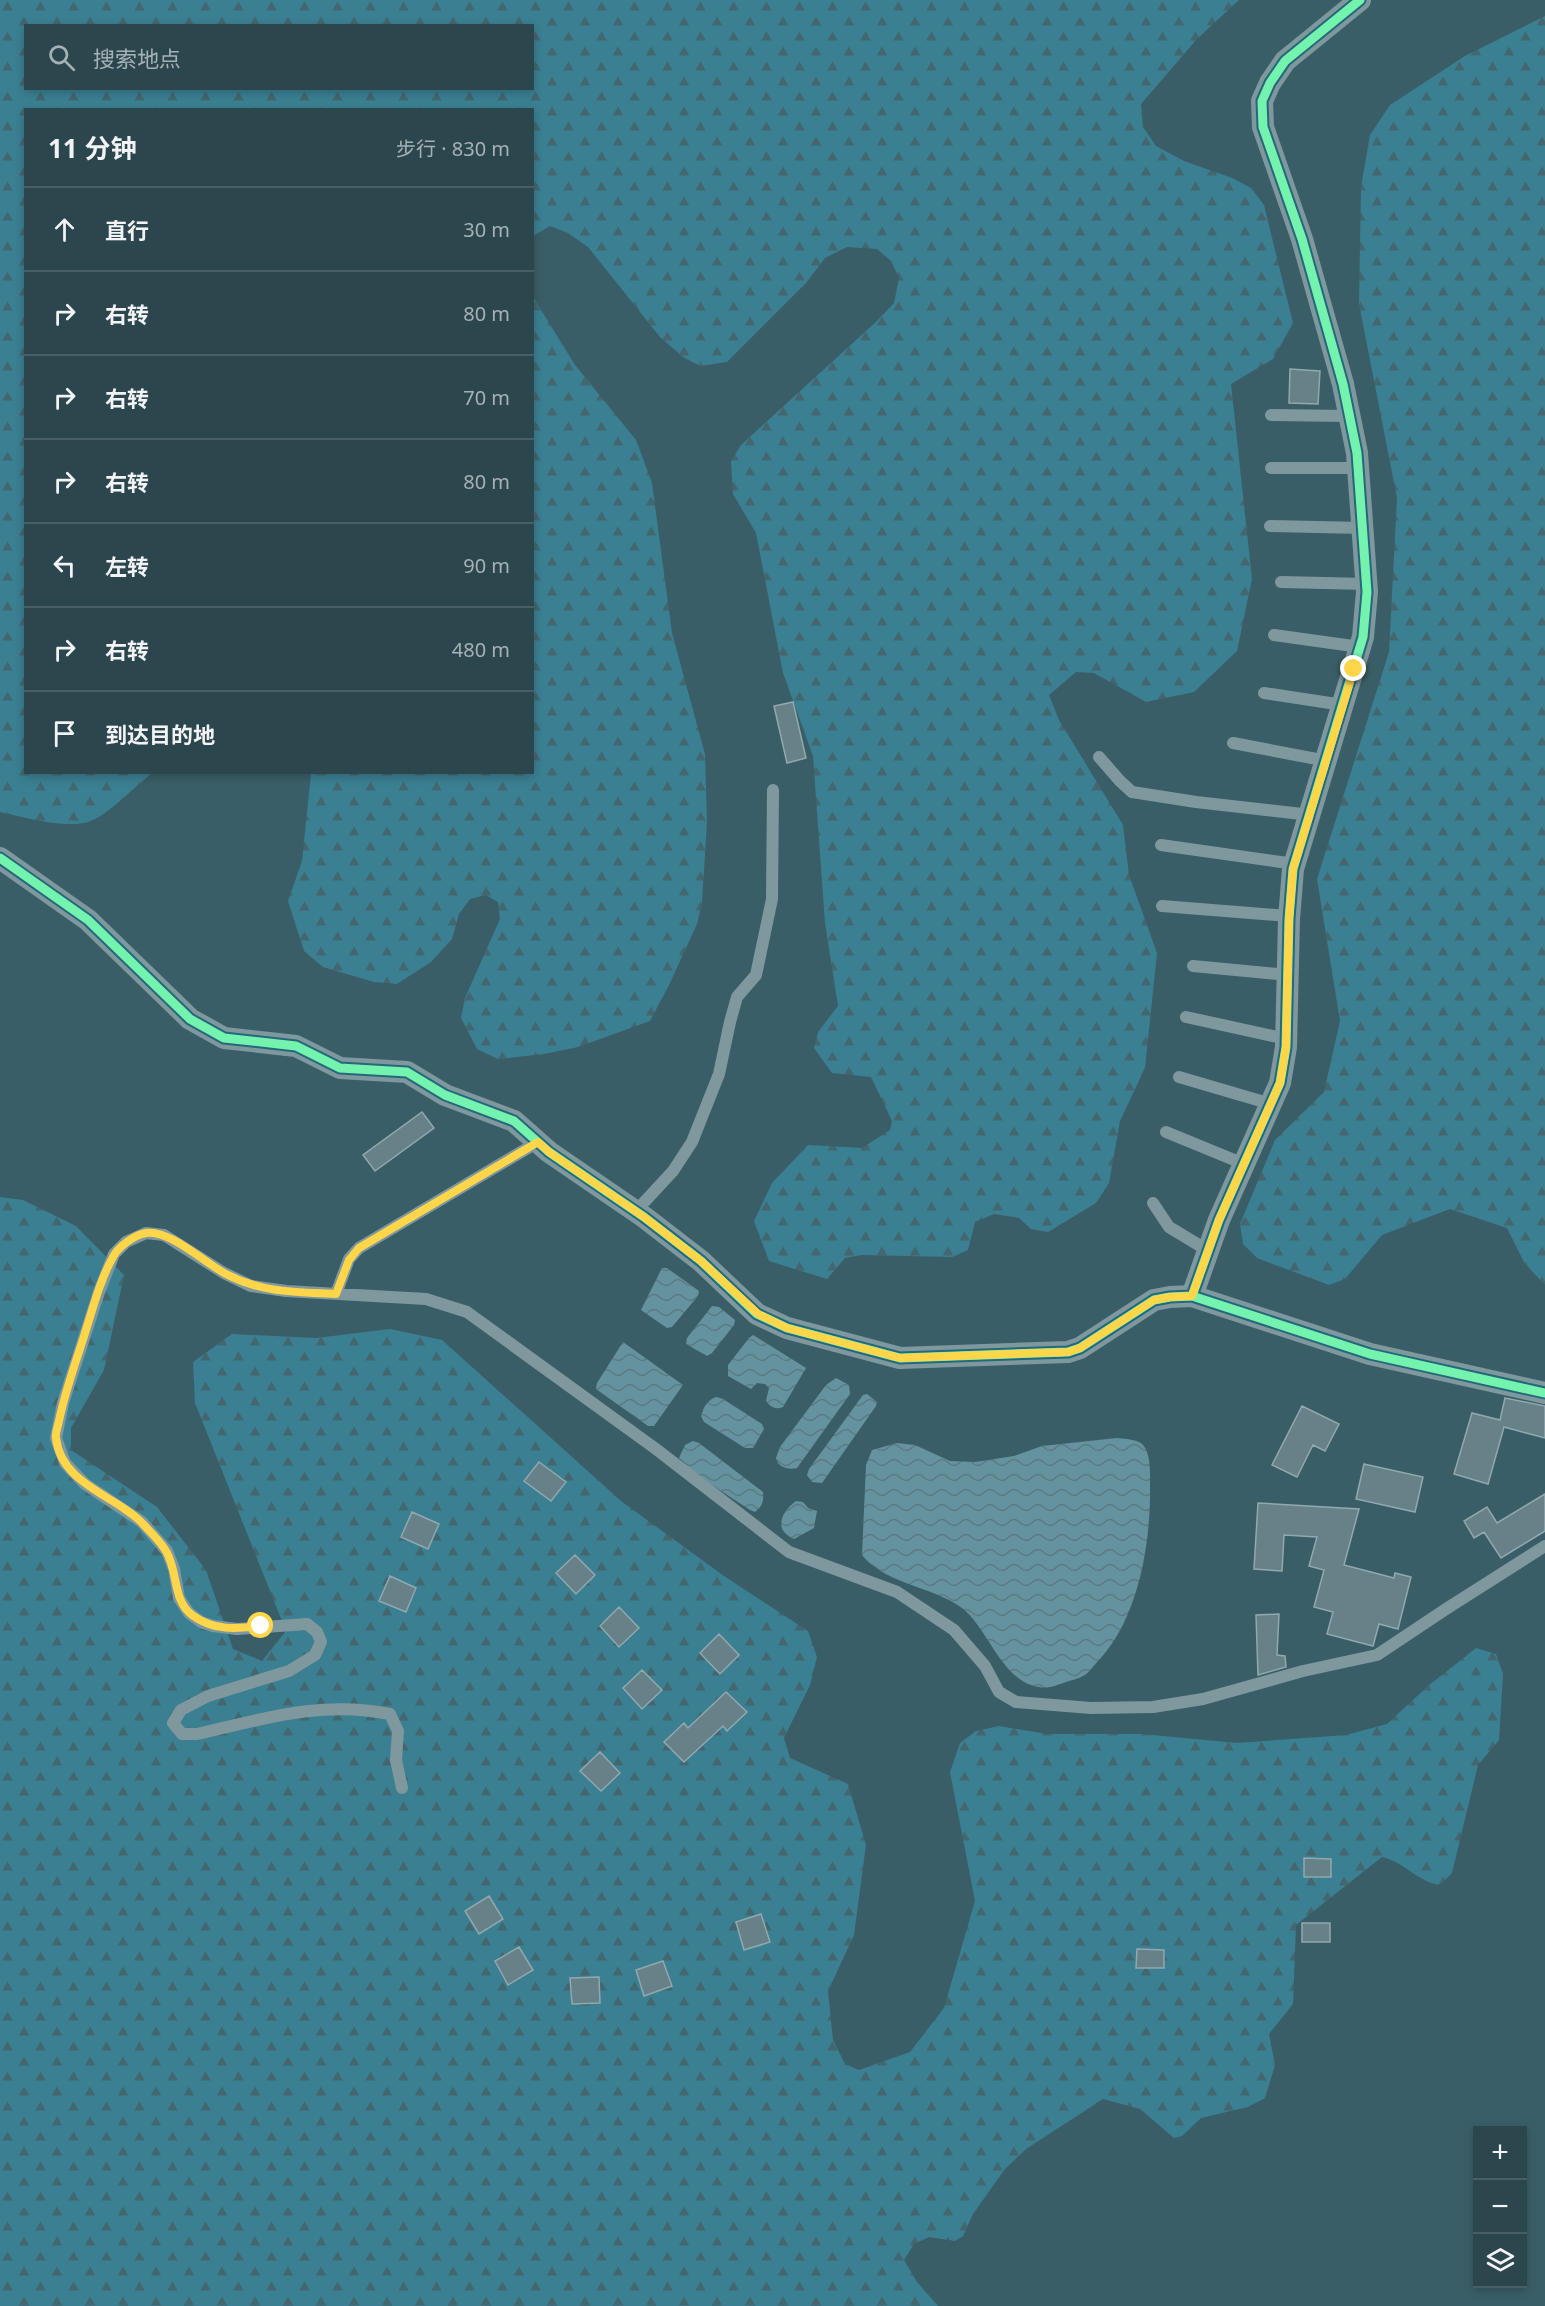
<!DOCTYPE html>
<html lang="zh">
<head>
<meta charset="utf-8">
<style>
	:root { --surface:#2c464d; --page:#344d54; --text:#f1f3f6; --muted:#a6b1b6; --line:#485e65 }
	body { margin:0; font-family:"Noto Sans","Noto Sans SC",sans-serif; background:var(--page); color:var(--text) }
	.controls { position:absolute; right:18px; bottom:18px; display:grid; overflow:hidden; border-radius:0px; box-shadow:0 3px 9px #0003 }
	.controls button { width:54px; height:54px; display:grid; place-items:center; padding:0; border:0; border-bottom:2px solid var(--line); background:var(--surface); color:var(--text); font:30px sans-serif }
	.stop { position:absolute; width:18px; height:18px; margin:-14px; border:4px solid #ffd54a; border-radius:50%; background:#fff }
	.stop.end { background:#ffd54a; border-color:#fff; box-shadow:0 2px 6px #0008 }
	.list { margin:0; padding:0; list-style:none }
	h2 { display:flex; justify-content:space-between; align-items:center; height:78px; margin:0; padding:0 24px; font-size:26px }
	h2 small { font-size:20px; font-weight:400; color:var(--muted) }
	.list li { display:grid; grid-template-columns:39px 1fr auto; gap:18px; align-items:center; box-sizing:border-box; height:84px; padding:0 24px; border-top:2px solid var(--line) }
	.list b { display:block; font-size:22px; white-space:nowrap }
	.list em { font-size:20px; font-style:normal; color:var(--muted) }
	.icon { flex:none; width:33px; height:33px; fill:none; stroke:currentColor; stroke-width:2; stroke-linecap:round; stroke-linejoin:round }
	.map { position:relative; flex:none; width:1545px; height:2306px; overflow:hidden }
	.search { position:absolute; background:var(--surface); box-shadow:0 3px 9px #0003; left:24px; top:24px; width:510px; height:66px; display:flex; align-items:center; gap:15px; box-sizing:border-box; padding:0 21px; border-radius:0px; color:var(--muted); font-size:22px }
	.panel { position:absolute; background:var(--surface); box-shadow:0 3px 9px #0003; left:24px; top:108px; width:510px; height:666px; border-radius:0px }
	.map>svg:first-child { display:block }
	.forest { fill:url(#forest-firs); fill-rule:evenodd }
	.water { fill:url(#water-waves) }
	.building { fill:#678189; stroke:#91a8ad; stroke-width:1.5 }
	.lines { fill:none; stroke-linecap:round; stroke-linejoin:round }
	.service { stroke:#7f989e; stroke-width:12 }
	.minor { stroke:#7f989e; stroke-width:22 }
	.cycleway-casing { stroke:#26687b; stroke-width:13 }
	.cycleway { stroke:#73f3ae; stroke-width:9 }
	.route { stroke:#ffd54a; stroke-width:8 }
</style>
</head>
<body>
<div class="map">
<svg width="1545" height="2306" viewBox="0 0 1545 2306">
	<defs>
		<pattern id="forest-firs" width="22" height="20" patternUnits="userSpaceOnUse" patternTransform="scale(1.5)"><rect width="22" height="20" fill="#3a7f92"/><path d="M5 1l3.5 6h-7zM16 11l3.5 6h-7z" fill="#43666f"/></pattern>
		<pattern id="water-waves" width="16" height="10" patternUnits="userSpaceOnUse" patternTransform="scale(1.5)"><rect width="16" height="10" fill="#65929f"/><path d="M0 5q4-4 8 0t8 0" fill="none" stroke="#5c7a82"/></pattern>
	</defs>
	<rect width="100%" height="100%" fill="#3a5e67"/>
	<!-- forest -->
	<path class="forest" d="M 0,0 L 1239,0 L 1197,39 L 1141,104 L 1143,127 L 1156,146 L 1184,161 L 1232,178 L 1251,188 L 1264,205 L 1293,323 L 1273,359 L 1231,384 L 1252,579 L 1237,651 L 1194,692 L 1146,702 L 1094,673 L 1076,672 L 1049,695 L 1059,720 L 1123,825 L 1129,875 L 1157,953 L 1145,1068 L 1120,1121 L 1109,1183 L 1096,1203 L 1048,1232 L 1031,1229 L 1019,1218 L 994,1214 L 975,1222 L 968,1250 L 952,1257 L 862,1255 L 845,1258 L 827,1279 L 769,1261 L 754,1221 L 772,1183 L 808,1145 L 862,1148 L 890,1130 L 892,1121 L 871,1077 L 832,1073 L 814,1048 L 818,1032 L 838,1006 L 825,923 L 813,756 L 783,673 L 756,533 L 733,494 L 731,461 L 741,445 L 877,321 L 894,303 L 899,278 L 891,261 L 877,249 L 847,247 L 825,258 L 806,283 L 727,362 L 700,366 L 683,357 L 660,337 L 588,247 L 568,233 L 550,226 L 533,236 L 532,110 L 26,110 L 26,772 L 152,773 C 138,784 108,814 93,820 C 69,831 25,817 0,812 ZM 26,26 L 532,26 L 532,88 L 26,88 Z
		M 1545,16 L 1545,1285 L 1525,1264 L 1507,1228 L 1450,1209 L 1382,1235 L 1345,1279 L 1329,1285 L 1257,1258 L 1243,1244 L 1240,1224 L 1275,1140 L 1324,1092 L 1340,1021 L 1317,879 L 1389,652 L 1397,498 L 1359,304 L 1361,187 L 1370,135 L 1390,105 L 1465,56 Z
		M 533,297 L 575,365 L 636,440 L 652,483 L 672,633 L 705,754 L 707,822 L 702,902 L 697,924 L 669,985 L 650,1021 L 578,1047 L 544,1054 L 498,1059 L 477,1049 L 461,1018 L 465,998 L 500,919 L 498,902 L 486,895 L 470,899 L 459,914 L 452,939 L 431,962 L 397,984 L 374,982 L 323,967 L 304,951 L 288,901 L 302,861 L 311,773 L 532,772 Z
		M 0,1197 L 23,1200 L 76,1226 L 124,1275 L 104,1370 L 71,1428 L 71,1450 L 157,1507 L 206,1570 L 233,1649 L 262,1661 L 286,1631 L 195,1403 L 193,1362 L 232,1334 L 316,1338 L 390,1329 L 442,1340 L 621,1501 L 724,1576 L 808,1631 L 817,1657 L 810,1685 L 784,1738 L 790,1758 L 848,1784 L 866,1845 L 854,1935 L 828,1991 L 833,2040 L 845,2064 L 859,2070 L 910,2052 L 944,2008 L 975,1901 L 950,1772 L 960,1743 L 976,1731 L 999,1726 L 1047,1734 L 1142,1734 L 1237,1743 L 1346,1735 L 1387,1724 L 1428,1686 L 1476,1648 L 1496,1654 L 1503,1674 L 1499,1740 L 1478,1765 L 1452,1873 L 1440,1885 C 1418,1882 1404,1862 1382,1857 L 1296,1925 L 1293,2004 L 1269,2034 L 1275,2065 L 1265,2098 L 1248,2107 L 1201,2118 L 1182,2136 L 1174,2138 L 1140,2109 L 1103,2099 L 1026,2149 L 1005,2169 L 973,2214 L 963,2236 L 955,2241 L 929,2237 L 914,2244 L 904,2260 L 917,2282 L 938,2306 L 0,2306 Z"/>
	<!-- water -->
	<path class="water" d="M 662,1268 L 667,1268 L 699,1291 L 698,1296 L 672,1327 L 667,1328 L 641,1310 Z
		M 712,1306 L 719,1307 L 735,1320 L 734,1325 L 712,1353 L 707,1356 L 686,1344 L 687,1338 Z
		M 753,1335 L 806,1368 L 783,1407 C 775,1410 771,1407 766,1401 L 769,1388 L 765,1384 L 757,1383 L 751,1389 L 728,1376 L 728,1365 L 749,1338 Z
		M 623,1342 L 683,1385 L 654,1426 L 648,1426 L 596,1389 L 597,1383 Z
		M 836,1378 L 849,1385 L 850,1394 L 797,1468 C 789,1470 778,1468 776,1458 L 780,1447 L 826,1385 Z
		M 867,1394 L 877,1402 L 876,1406 L 822,1483 L 812,1482 L 807,1475 L 809,1469 L 863,1395 Z
		M 716,1397 L 723,1399 L 762,1424 L 764,1429 L 753,1448 L 745,1448 L 704,1422 L 701,1416 C 704,1407 706,1401 716,1397 Z
		M 1117,1438 C 1125,1439 1138,1439 1143,1445 C 1151,1454 1150,1473 1150,1485 C 1151,1542 1139,1617 1099,1660 C 1094,1665 1089,1673 1083,1676 C 1078,1679 1071,1680 1066,1682 C 1057,1685 1049,1689 1039,1687 C 1001,1681 989,1629 962,1608 C 932,1586 885,1584 862,1555 L 866,1465 L 872,1450 L 897,1443 L 915,1445 L 950,1461 L 975,1462 L 1014,1456 L 1042,1446 Z
		M 693,1441 L 699,1443 L 763,1492 C 764,1501 762,1507 755,1512 L 750,1510 L 694,1473 L 679,1458 L 685,1445 Z
		M 796,1501 L 803,1502 L 808,1508 L 817,1511 L 814,1528 L 794,1539 C 773,1530 781,1512 796,1501 Z"/>
	<!-- building -->
	<path class="building" d="M 1290,369 L 1320,371 L 1318,404 L 1289,403 Z
		M 793,702 L 806,758 L 787,763 L 774,706 Z
		M 422,1112 L 434,1128 L 375,1171 L 363,1155 Z
		M 1505,1398 L 1545,1406 L 1545,1438 L 1504,1427 L 1488,1484 L 1454,1474 L 1472,1413 L 1500,1420 Z
		M 1302,1406 L 1339,1424 L 1325,1451 L 1313,1445 L 1297,1477 L 1272,1465 Z
		M 539,1462 L 566,1482 L 551,1501 L 524,1481 Z
		M 1364,1464 L 1423,1477 L 1415,1512 L 1356,1499 Z
		M 1545,1494 L 1545,1531 L 1501,1558 L 1484,1532 L 1474,1538 L 1464,1521 L 1487,1507 L 1497,1523 Z
		M 1258,1503 L 1359,1509 L 1344,1565 L 1394,1578 L 1395,1573 L 1411,1577 L 1398,1629 L 1379,1624 L 1373,1646 L 1327,1634 L 1333,1612 L 1314,1607 L 1324,1570 L 1309,1566 L 1317,1537 L 1284,1535 L 1282,1571 L 1254,1569 Z
		M 412,1512 L 439,1524 L 428,1549 L 401,1537 Z
		M 575,1555 L 595,1575 L 576,1594 L 556,1573 Z
		M 390,1576 L 416,1588 L 406,1612 L 379,1601 Z
		M 619,1607 L 639,1628 L 619,1647 L 600,1626 Z
		M 1279,1614 L 1277,1655 L 1285,1656 L 1286,1667 L 1258,1675 L 1256,1615 Z
		M 719,1634 L 739,1655 L 720,1674 L 700,1653 Z
		M 642,1670 L 662,1690 L 642,1709 L 623,1688 Z
		M 726,1692 L 747,1712 L 727,1731 L 723,1726 L 684,1762 L 664,1742 L 684,1723 L 688,1728 Z
		M 600,1752 L 620,1773 L 601,1791 L 580,1771 Z
		M 1304,1858 L 1331,1859 L 1331,1877 L 1304,1877 Z
		M 489,1896 L 503,1919 L 479,1934 L 465,1911 Z
		M 761,1914 L 770,1942 L 744,1950 L 736,1922 Z
		M 1302,1923 L 1330,1923 L 1330,1942 L 1302,1942 Z
		M 519,1947 L 533,1970 L 508,1985 L 495,1961 Z
		M 1137,1949 L 1164,1950 L 1164,1968 L 1136,1968 Z
		M 663,1961 L 672,1986 L 644,1996 L 636,1970 Z
		M 599,1977 L 600,2003 L 572,2004 L 570,1978 Z"/>
	<g class="lines">
		<!-- service -->
		<path class="service" d="M 1271,415 L 1349,416
			M 1271,468 L 1359,468
			M 1270,526 L 1364,528
			M 1281,582 L 1367,584
			M 1274,635 L 1360,647
			M 1264,693 L 1343,705
			M 1233,743 L 1327,761
			M 1099,757 L 1120,781 L 1132,792 L 1196,802 L 1311,815
			M 1161,845 L 1295,864
			M 1162,906 L 1289,916
			M 1193,966 L 1288,975
			M 1186,1017 L 1286,1039
			M 1179,1077 L 1271,1104
			M 1166,1132 L 1244,1164
			M 1153,1203 L 1169,1227 L 1207,1250
			M 636,1211 L 673,1171 L 692,1142 L 719,1074 L 730,1022 L 737,997 L 756,975 L 772,899 L 773,790
			M 336,1294 L 349,1259 L 359,1248 L 538,1142
			M 402,1788 L 396,1760 L 398,1731 L 390,1714 C 322,1700 263,1719 197,1734 L 182,1734 L 173,1723 L 181,1710 L 208,1696 L 289,1671 L 315,1655 L 321,1642 L 317,1632 L 307,1624 L 237,1629 L 213,1626 L 201,1622 L 189,1613 L 179,1598 L 174,1569 L 167,1551 L 142,1522 L 85,1484 L 65,1463 L 56,1438 L 63,1403 L 99,1292 L 114,1254 L 126,1242 L 146,1233 L 164,1235 L 224,1273 L 251,1286 L 286,1291 L 426,1299 L 467,1312 L 656,1449 L 789,1552 L 897,1592 L 954,1630 L 985,1666 L 999,1692 L 1016,1702 L 1091,1708 L 1153,1707 L 1203,1699 L 1303,1671 L 1377,1655 L 1446,1609 L 1545,1546"/>
		<!-- minor -->
		<path class="minor" d="M 0,858 L 88,920 L 190,1019 L 224,1038 L 296,1046 L 340,1068 L 407,1072 L 445,1095 L 514,1121 L 549,1152 L 644,1217 L 701,1261 L 757,1314 L 787,1328 L 900,1358 L 1068,1352 L 1080,1348 L 1154,1300 L 1170,1297 L 1192,1296 L 1370,1354 L 1545,1393
			M 1192,1296 L 1219,1220 L 1280,1083 L 1286,1047 L 1289,919 L 1293,869 L 1363,637 L 1367,592 L 1357,453 L 1343,384 L 1302,239 L 1263,127 L 1262,101 L 1270,83 L 1285,61 L 1360,0"/>
		<!-- cycleway casing -->
		<g class="cycleway-casing">
			<path id="cycleway" d="M 0,858 L 88,920 L 190,1019 L 224,1038 L 296,1046 L 340,1068 L 407,1072 L 445,1095 L 514,1121 L 549,1152 L 644,1217 L 701,1261 L 757,1314 L 787,1328 L 900,1358 L 1068,1352 L 1080,1348 L 1154,1300 L 1170,1297 L 1192,1296 L 1370,1354 L 1545,1393
				M 1192,1296 L 1219,1220 L 1280,1083 L 1286,1047 L 1289,919 L 1293,869 L 1363,637 L 1367,592 L 1357,453 L 1343,384 L 1302,239 L 1263,127 L 1262,101 L 1270,83 L 1285,61 L 1360,0"/>
		</g>
		<!-- cycleway -->
		<use href="#cycleway" class="cycleway"/>
	</g>
	<g class="lines">
		<!-- route -->
		<path class="route" d="M 261,1626 C 237,1629 213,1631 192,1615 C 173,1601 178,1573 167,1553 C 162,1543 152,1534 144,1525 C 118,1496 61,1485 56,1438 C 55,1433 58,1426 59,1421 C 65,1391 76,1362 85,1333 C 93,1308 100,1280 113,1257 C 118,1247 134,1235 146,1233 C 169,1229 205,1263 226,1274 C 262,1293 296,1292 336,1294 L 349,1260 L 359,1248 L 538,1142 L 549,1152 L 644,1217 L 701,1261 L 758,1314 L 787,1328 L 900,1358 L 1068,1352 L 1080,1348 L 1154,1300 L 1170,1297 L 1192,1296 L 1219,1220 L 1280,1083 L 1286,1047 L 1289,919 L 1293,869 L 1354,669"/>
	</g>
</svg>
<div class="controls">
<button>+</button>
<button>−</button>
<button><svg class="icon" aria-label="layers" viewBox="0 0 24 24"><path d="M12 4l9 5-9 5-9-5zM3 14l9 5 9-5"/></svg></button>
</div>
<div class="stop" style="left:261px;top:1626px"></div>
<div class="stop end" style="left:1354px;top:669px"></div>
<div class="search"><svg class="icon" aria-label="search" viewBox="0 0 24 24"><circle cx="10" cy="10" r="6"/><path d="M15 15l6 6"/></svg>搜索地点</div>
<section class="panel">
<h2>11 分钟<small>步行 · 830 m</small></h2>
<ul class="list">
<li><svg class="icon" aria-label="ahead" viewBox="0 0 24 24"><path d="M12 20V5M6 11l6-6 6 6"/></svg><div><b>直行</b></div><em>30 m</em></li>
<li><svg class="icon" aria-label="right" viewBox="0 0 24 24"><path d="M7 20v-9h11M14 6l5 5-5 5"/></svg><div><b>右转</b></div><em>80 m</em></li>
<li><svg class="icon" aria-label="right" viewBox="0 0 24 24"><path d="M7 20v-9h11M14 6l5 5-5 5"/></svg><div><b>右转</b></div><em>70 m</em></li>
<li><svg class="icon" aria-label="right" viewBox="0 0 24 24"><path d="M7 20v-9h11M14 6l5 5-5 5"/></svg><div><b>右转</b></div><em>80 m</em></li>
<li><svg class="icon" aria-label="left" viewBox="0 0 24 24"><path d="M17 20v-9H6M10 6l-5 5 5 5"/></svg><div><b>左转</b></div><em>90 m</em></li>
<li><svg class="icon" aria-label="right" viewBox="0 0 24 24"><path d="M7 20v-9h11M14 6l5 5-5 5"/></svg><div><b>右转</b></div><em>480 m</em></li>
<li><svg class="icon" aria-label="arrive" viewBox="0 0 24 24"><path d="M6 21V4h12l-3 4 3 4H6"/></svg><div><b>到达目的地</b></div></li>
</ul>
</section>
</div>
</body>
</html>
